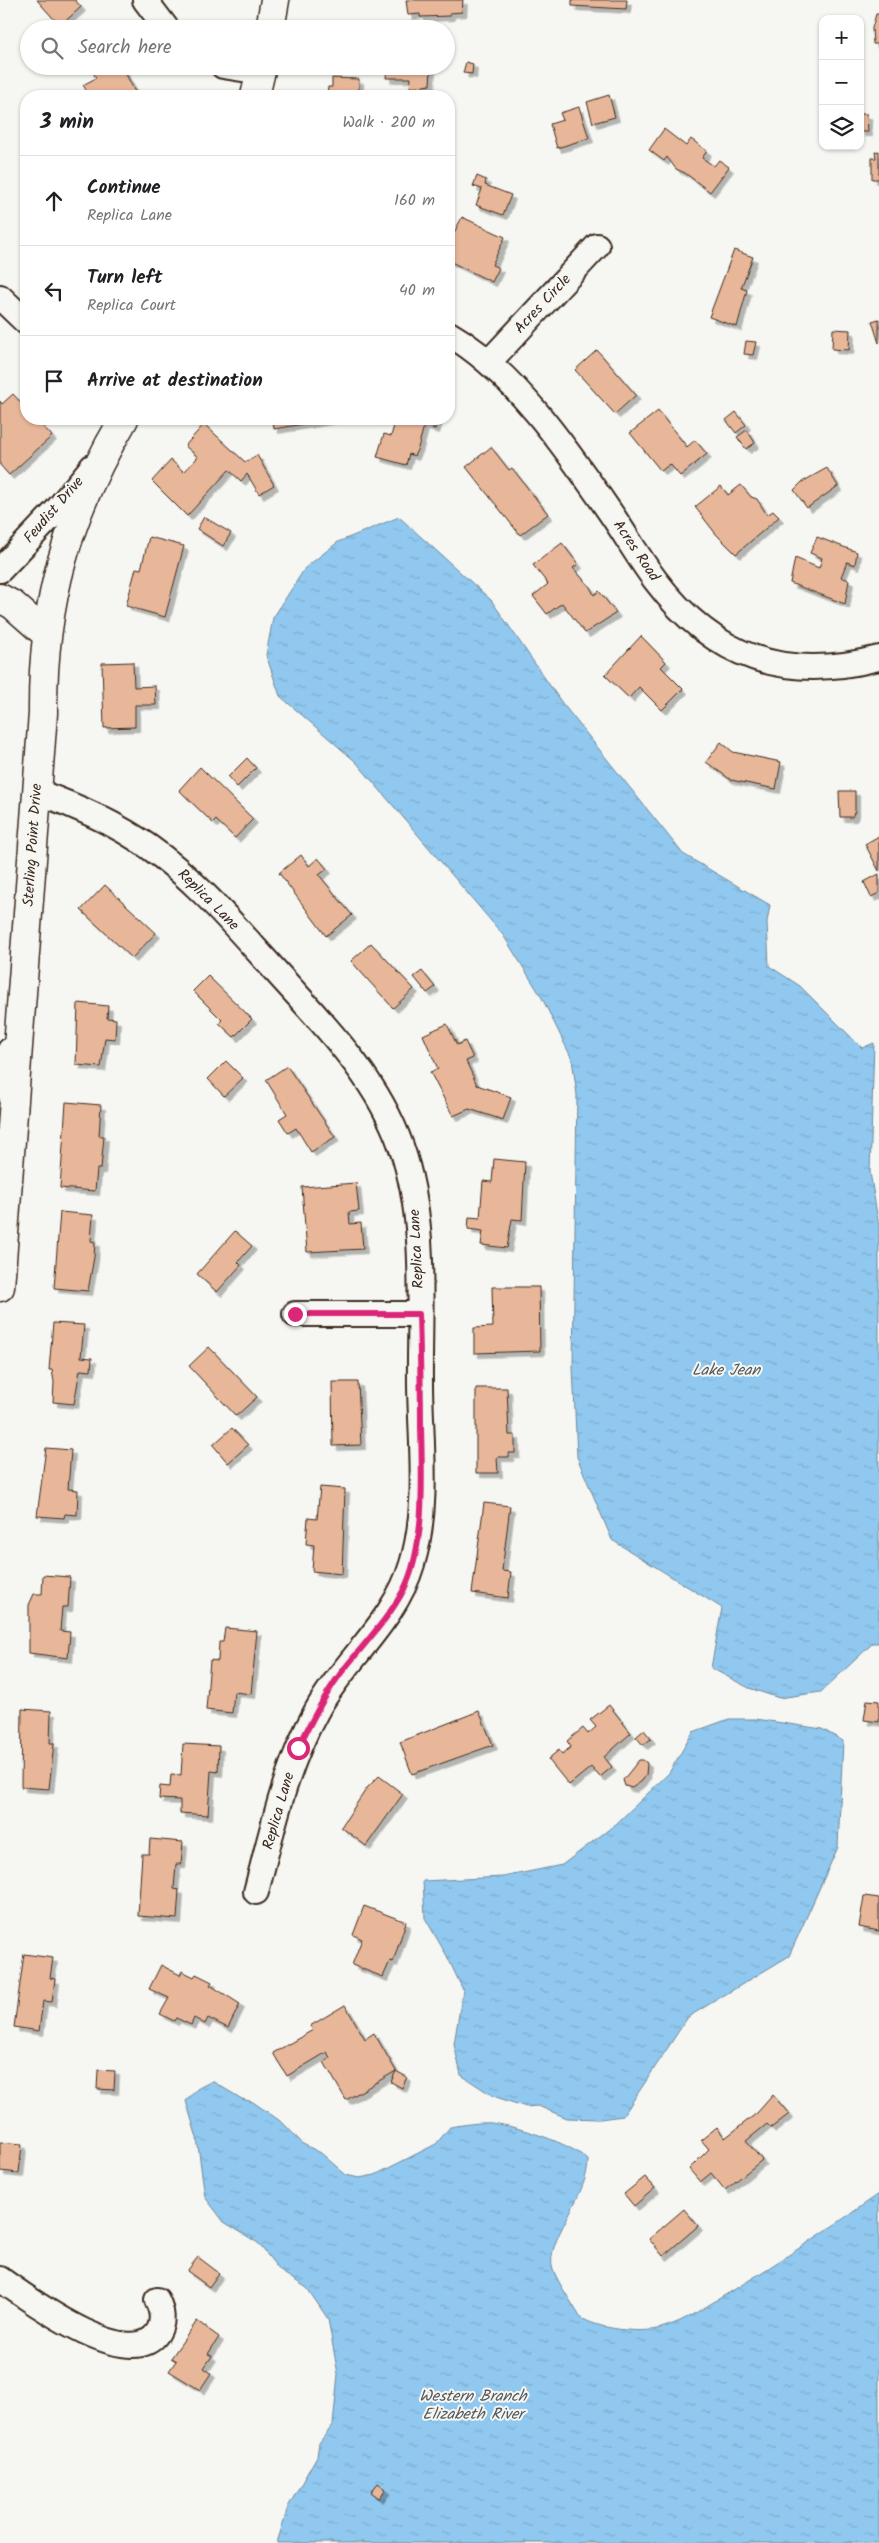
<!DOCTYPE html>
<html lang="en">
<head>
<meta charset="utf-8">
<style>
	:root { --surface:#fff; --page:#f2f2f2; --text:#202124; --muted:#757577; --line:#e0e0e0 }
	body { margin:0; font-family:Kalam,sans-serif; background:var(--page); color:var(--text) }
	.controls { position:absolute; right:15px; top:15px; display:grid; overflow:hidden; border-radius:10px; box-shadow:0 1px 4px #0004 }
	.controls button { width:45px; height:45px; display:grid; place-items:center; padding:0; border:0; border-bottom:1px solid var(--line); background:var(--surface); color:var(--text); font:25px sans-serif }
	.stop { position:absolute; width:15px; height:15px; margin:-11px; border:4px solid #db2777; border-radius:50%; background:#fff }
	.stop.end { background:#db2777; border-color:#fff; box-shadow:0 1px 5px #0008 }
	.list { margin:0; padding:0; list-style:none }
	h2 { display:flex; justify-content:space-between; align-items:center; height:65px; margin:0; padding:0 20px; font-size:21px }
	h2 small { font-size:16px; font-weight:400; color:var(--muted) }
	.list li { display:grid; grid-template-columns:32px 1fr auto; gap:15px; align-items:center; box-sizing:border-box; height:90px; padding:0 20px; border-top:1px solid var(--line) }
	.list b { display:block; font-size:19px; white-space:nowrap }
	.list p { margin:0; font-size:16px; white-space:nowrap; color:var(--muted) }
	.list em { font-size:16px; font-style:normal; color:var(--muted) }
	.icon { flex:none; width:28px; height:28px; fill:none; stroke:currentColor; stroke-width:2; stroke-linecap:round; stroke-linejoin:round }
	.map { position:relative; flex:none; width:879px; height:2543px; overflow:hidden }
	.search { position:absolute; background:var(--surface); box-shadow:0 1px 4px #0004; left:20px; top:20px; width:435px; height:55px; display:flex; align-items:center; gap:12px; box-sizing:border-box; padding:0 18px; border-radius:28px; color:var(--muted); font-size:19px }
	.panel { position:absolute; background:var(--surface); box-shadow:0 1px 4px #0004; left:20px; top:90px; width:435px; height:335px; border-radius:20px }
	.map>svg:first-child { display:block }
	.water { fill:url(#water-ripples); stroke:#6e899b }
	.building { fill:#e8b799; stroke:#3b2a1e; filter:url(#shadow) }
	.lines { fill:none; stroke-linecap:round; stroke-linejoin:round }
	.street-casing { stroke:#3b2a1e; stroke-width:28 }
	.secondary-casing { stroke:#3b2a1e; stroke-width:31 }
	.street { stroke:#f6f6f2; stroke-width:24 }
	.secondary { stroke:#f6f6f2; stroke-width:28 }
	.route { stroke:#db2777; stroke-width:6 }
	.labels { text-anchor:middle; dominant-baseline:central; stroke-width:4; stroke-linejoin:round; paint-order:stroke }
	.street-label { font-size:15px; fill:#3b2a1e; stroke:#f6f6f2 }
	.water-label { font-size:16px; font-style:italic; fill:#54595d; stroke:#f6f6f2 }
</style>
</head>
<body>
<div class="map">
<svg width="879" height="2543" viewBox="0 0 879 2543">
	<defs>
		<pattern id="water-ripples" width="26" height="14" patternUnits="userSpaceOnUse" patternTransform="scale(1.25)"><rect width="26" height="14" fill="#90c8ef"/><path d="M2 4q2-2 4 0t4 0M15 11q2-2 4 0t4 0" fill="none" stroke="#7daccc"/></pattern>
		<filter id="shadow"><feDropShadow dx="4.5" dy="4.5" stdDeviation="0" flood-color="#0004"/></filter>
	</defs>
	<rect width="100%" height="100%" fill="#f6f6f2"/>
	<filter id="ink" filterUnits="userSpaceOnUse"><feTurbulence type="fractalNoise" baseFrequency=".02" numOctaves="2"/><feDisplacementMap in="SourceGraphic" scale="10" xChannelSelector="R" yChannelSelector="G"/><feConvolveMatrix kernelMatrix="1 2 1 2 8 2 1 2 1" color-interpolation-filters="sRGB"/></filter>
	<g filter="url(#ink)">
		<!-- water -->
		<path class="water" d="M 399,517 L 491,600 L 562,703 L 683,854 L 770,905 L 767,922 L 769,966 L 800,986 L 862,1048 L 874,1043 L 870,1172 L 879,1226 L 879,1643 L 873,1643 L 821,1692 L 779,1698 L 749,1688 L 711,1668 L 722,1608 L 612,1540 L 577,1457 L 573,1367 L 577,1095 L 572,1059 L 541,996 L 503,935 L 356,762 L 280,696 L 266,655 L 273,618 L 305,568 L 338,542 Z
			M 729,1719 L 756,1719 L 822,1729 L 843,1741 L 838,1847 L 789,1956 L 688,2017 L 623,2116 L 600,2119 L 567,2118 L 538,2106 L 526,2107 L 493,2096 L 461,2075 L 454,2044 L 463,1990 L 447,1956 L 425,1918 L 423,1881 L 503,1877 L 562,1865 L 616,1824 L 669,1773 L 693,1732 Z
			M 212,2081 L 242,2099 L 253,2102 L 283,2123 L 303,2144 L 321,2153 L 346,2175 L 359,2178 L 375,2175 L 436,2144 L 450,2127 C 463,2125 478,2122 492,2123 C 516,2126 571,2143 588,2160 C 589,2195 543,2243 553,2269 C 559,2285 571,2301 580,2317 C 597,2329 641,2334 661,2328 C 687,2321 709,2304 732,2291 C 782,2260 831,2228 879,2194 L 879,2543 L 277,2543 L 288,2507 L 317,2456 L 319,2443 L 333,2425 L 338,2374 L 328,2319 L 307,2288 L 280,2271 L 258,2243 L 224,2222 L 205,2197 L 197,2138 L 186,2101 L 197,2089 Z"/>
		<!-- building -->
		<path class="building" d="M 37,0 L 75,0 L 81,7 L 60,26 Z
			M 406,0 L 463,0 L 462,12 L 450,13 L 450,16 L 420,17 L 420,14 L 408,15 Z
			M 572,0 L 627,0 L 626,9 L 572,6 Z
			M 876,14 L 879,14 L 879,44 L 873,44 L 872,28 Z
			M 466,62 L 473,64 L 472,74 L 463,73 Z
			M 90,66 L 122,66 L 137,96 L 109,96 L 106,92 L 98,96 L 90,96 L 83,85 L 96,78 Z
			M 387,66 L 431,66 L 430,85 L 410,88 L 411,78 L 386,78 Z
			M 332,78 L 359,79 L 359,96 L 327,96 L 328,87 L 332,87 Z
			M 609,95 L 615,117 L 593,123 L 587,102 Z
			M 579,107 L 589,138 L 557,148 L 550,124 L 563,120 L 560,113 Z
			M 860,114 L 867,114 L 868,132 L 860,132 Z
			M 664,129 L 686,146 L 691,139 L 707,151 L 702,158 L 714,166 L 719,160 L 729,167 L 710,192 L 685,173 L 676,169 L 667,157 L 664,161 L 649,150 Z
			M 879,151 L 879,179 L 872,179 L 872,158 L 876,158 L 875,152 Z
			M 477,176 L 486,180 L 485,185 L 511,195 L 503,215 L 476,205 L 482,189 L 473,186 Z
			M 462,217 L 505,237 L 492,265 L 499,268 L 492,282 L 449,261 L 449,243 Z
			M 734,250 L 753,257 L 741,288 L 747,290 L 737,327 L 709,317 Z
			M 879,319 L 879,343 L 872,321 Z
			M 833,329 L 850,330 L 849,350 L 832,349 Z
			M 746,341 L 756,342 L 753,355 L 744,354 Z
			M 597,350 L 636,395 L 615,414 L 575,370 Z
			M 13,394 L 26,408 L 26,419 L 36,419 L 52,436 L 9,475 L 0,465 L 0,401 L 2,404 Z
			M 658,411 L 687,447 L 695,440 L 707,454 L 680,476 L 670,464 L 661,471 L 630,433 Z
			M 736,412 L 746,425 L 736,433 L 726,420 Z
			M 273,419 L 333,419 L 274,429 Z
			M 396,419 L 438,419 L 435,429 L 424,426 L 418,448 L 414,456 L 409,454 L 406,465 L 377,457 L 384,434 L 391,436 Z
			M 204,424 L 245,462 L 257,455 L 274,485 L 259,494 L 247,474 L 241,481 L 229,470 L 187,516 L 152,481 L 171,460 L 184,472 L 198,457 L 185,446 Z
			M 747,430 L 755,443 L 746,449 L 737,437 Z
			M 491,447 L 509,470 L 512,468 L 548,514 L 520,535 L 466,467 Z
			M 827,468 L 838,486 L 807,508 L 794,490 L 802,482 Z
			M 741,485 L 751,497 L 757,499 L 767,515 L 773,511 L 779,517 L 736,554 L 716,534 L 695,507 L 721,486 L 728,495 Z
			M 204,517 L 231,533 L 223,546 L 197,529 Z
			M 149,537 L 184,546 L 165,617 L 126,606 L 136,568 L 141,569 Z
			M 817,537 L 857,552 L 855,565 L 847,562 L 841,577 L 849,580 L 845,604 L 790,583 L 795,558 L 819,568 L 822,558 L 810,553 Z
			M 562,543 L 578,564 L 573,568 L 590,587 L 594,595 L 599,591 L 616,613 L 585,633 L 562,603 L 547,614 L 533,596 L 548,584 L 533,565 Z
			M 641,636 L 666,662 L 661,667 L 683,689 L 662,710 L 639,687 L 629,698 L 605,675 Z
			M 133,662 L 134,687 L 155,686 L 156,705 L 135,705 L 135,727 L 104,728 L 102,663 Z
			M 721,742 L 733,752 L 781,762 L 776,789 L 731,780 L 706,762 Z
			M 247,758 L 256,768 L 237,787 L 228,777 Z
			M 200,767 L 253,819 L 235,838 L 216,820 L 213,823 L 179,790 Z
			M 839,791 L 855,791 L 855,811 L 852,817 L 840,817 Z
			M 879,836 L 879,871 L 865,844 Z
			M 301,855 L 309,866 L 318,858 L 327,869 L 319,875 L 352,915 L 326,936 L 279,873 Z
			M 879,874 L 879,893 L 871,897 L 864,882 Z
			M 105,885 L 156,933 L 132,958 L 81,910 Z
			M 371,943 L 414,989 L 393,1008 L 351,961 Z
			M 422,971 L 435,987 L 427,993 L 414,977 Z
			M 208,976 L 252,1019 L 234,1037 L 219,1023 L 222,1020 L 193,991 Z
			M 78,1003 L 108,1006 L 107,1018 L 116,1019 L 115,1039 L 105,1038 L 101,1067 L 76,1065 Z
			M 447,1024 L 457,1045 L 465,1041 L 473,1058 L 466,1061 L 477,1085 L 511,1097 L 503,1120 L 469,1109 L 453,1116 L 430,1072 L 438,1069 L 423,1035 Z
			M 226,1061 L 243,1078 L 224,1096 L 208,1079 Z
			M 287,1066 L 335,1137 L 311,1152 L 296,1128 L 288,1133 L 279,1119 L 287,1114 L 266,1080 Z
			M 66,1102 L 101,1105 L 99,1136 L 104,1136 L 101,1169 L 97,1169 L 95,1191 L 60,1188 Z
			M 494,1159 L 525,1162 L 522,1220 L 512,1219 L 507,1248 L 481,1245 L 483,1231 L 468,1229 L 469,1217 L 480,1218 L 483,1181 L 492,1182 Z
			M 356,1183 L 359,1211 L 349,1212 L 350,1224 L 361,1223 L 363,1249 L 307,1252 L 302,1187 Z
			M 60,1212 L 93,1215 L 91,1241 L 95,1242 L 94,1257 L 88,1291 L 54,1288 Z
			M 235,1231 L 252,1246 L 238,1262 L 241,1265 L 217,1292 L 197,1274 Z
			M 492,1287 L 539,1287 L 540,1351 L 474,1353 L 474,1328 L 493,1327 Z
			M 53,1323 L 84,1325 L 81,1357 L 92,1358 L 91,1371 L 80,1370 L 74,1404 L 53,1402 L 54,1382 L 52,1370 L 49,1370 Z
			M 209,1347 L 257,1397 L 236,1416 L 189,1366 Z
			M 332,1382 L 358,1382 L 361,1445 L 333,1446 Z
			M 476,1388 L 507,1388 L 509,1435 L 515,1435 L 515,1453 L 509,1453 L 509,1457 L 497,1457 L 498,1473 L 476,1473 Z
			M 232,1428 L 248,1445 L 228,1463 L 213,1445 Z
			M 46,1448 L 71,1450 L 68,1489 L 78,1490 L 77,1515 L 65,1514 L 64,1518 L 37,1516 Z
			M 320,1487 L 345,1489 L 342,1574 L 312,1571 L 314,1545 L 306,1544 L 308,1518 L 317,1519 Z
			M 484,1503 L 510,1506 L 502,1571 L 511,1572 L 508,1598 L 472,1593 Z
			M 43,1575 L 70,1577 L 68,1607 L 62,1607 L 60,1631 L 70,1632 L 68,1658 L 29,1653 L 29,1605 L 34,1594 L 42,1594 Z
			M 225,1628 L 257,1631 L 251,1694 L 234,1692 L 232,1713 L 206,1710 L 210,1660 L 218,1661 L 219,1642 L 223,1642 Z
			M 867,1700 L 879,1701 L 879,1722 L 864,1720 Z
			M 609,1705 L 631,1733 L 604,1757 L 612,1767 L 600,1777 L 591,1767 L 569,1785 L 548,1759 L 559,1750 L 562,1754 L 571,1747 L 567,1741 L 583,1728 L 588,1734 L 596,1727 L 590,1720 Z
			M 22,1709 L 51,1711 L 50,1743 L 54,1743 L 49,1789 L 21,1787 Z
			M 479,1711 L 493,1745 L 412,1774 L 400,1742 Z
			M 644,1730 L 651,1739 L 643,1745 L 636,1737 Z
			M 183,1744 L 219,1746 L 218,1772 L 211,1771 L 208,1815 L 180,1813 L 180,1800 L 159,1799 L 160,1786 L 170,1787 L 171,1774 L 181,1775 Z
			M 639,1760 L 643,1760 L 647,1763 L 646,1775 L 642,1781 L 632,1788 L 625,1786 L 623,1780 Z
			M 379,1776 L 403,1794 L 366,1846 L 341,1827 L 367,1788 Z
			M 150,1839 L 183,1842 L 181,1864 L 176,1864 L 174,1889 L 179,1890 L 177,1919 L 138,1916 L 142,1854 L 149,1854 Z
			M 864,1896 L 879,1898 L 879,1931 L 859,1927 Z
			M 364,1906 L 406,1922 L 393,1962 L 390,1961 L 383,1977 L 352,1965 L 362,1939 L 353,1935 Z
			M 24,1954 L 53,1958 L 50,1978 L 55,1979 L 52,2002 L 43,2001 L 39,2031 L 14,2027 Z
			M 161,1965 L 180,1975 L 182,1971 L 194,1977 L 196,1974 L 212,1982 L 210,1985 L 240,2004 L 228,2028 L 208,2018 L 205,2024 L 194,2018 L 191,2025 L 176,2018 L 174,2021 L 160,2014 L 169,1998 L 149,1989 Z
			M 345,2005 L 365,2039 L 374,2033 L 396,2071 L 346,2100 L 324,2062 L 330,2058 L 327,2052 L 287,2076 L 273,2053 L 313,2030 L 310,2026 Z
			M 98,2070 L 115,2071 L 114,2090 L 97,2089 Z
			M 396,2071 L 407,2077 L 402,2088 L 391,2082 Z
			M 773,2095 L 789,2114 L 771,2128 L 767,2124 L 746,2141 L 762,2160 L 725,2190 L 711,2173 L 700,2182 L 689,2169 L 709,2149 L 701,2140 L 717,2127 L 725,2138 L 757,2113 Z
			M 0,2142 L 22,2144 L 19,2173 L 0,2171 Z
			M 645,2177 L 655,2188 L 634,2206 L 624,2194 Z
			M 684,2209 L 698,2226 L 663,2256 L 649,2239 Z
			M 198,2257 L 219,2273 L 209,2287 L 187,2271 Z
			M 197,2321 L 219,2337 L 208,2354 L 212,2356 L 204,2368 L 211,2373 L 200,2390 L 169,2371 L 176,2361 L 171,2358 Z
			M 378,2483 L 386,2489 L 379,2498 L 371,2492 Z"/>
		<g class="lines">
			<!-- street casing -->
			<g class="street-casing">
				<path id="street" d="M 145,0 L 167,29
					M 223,66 L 261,72
					M 0,297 L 26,322
					M 449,334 C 514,371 570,454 612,515 C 627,537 640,560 656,581 C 715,659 786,682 879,658
					M 489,362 L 597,246
					M 0,570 L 56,511 L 92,467
					M 37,792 C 77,806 115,823 149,847 C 196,880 233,924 271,966 C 320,1021 376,1075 401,1146 C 428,1222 419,1308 420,1387 C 421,1445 429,1508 412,1564 C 395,1622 344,1660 316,1712 C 285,1768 272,1831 256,1892
					M 0,1087 L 10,1050
					M 295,1314 L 419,1314
					M 0,2279 C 27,2298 131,2375 158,2332 C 164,2322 162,2310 157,2300"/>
			</g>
			<!-- secondary casing -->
			<g class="secondary-casing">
				<path id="secondary" d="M 270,29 L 275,0
					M 255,96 L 262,66
					M 0,598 L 13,605 L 46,634
					M 0,1287 L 43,713 C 42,604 68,512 124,419"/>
			</g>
			<!-- street -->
			<use href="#street" class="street"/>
			<!-- secondary -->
			<use href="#secondary" class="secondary"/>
		</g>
	</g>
	<g class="lines" filter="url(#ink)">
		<!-- route -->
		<path class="route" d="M 295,1314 L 419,1314 C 420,1351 421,1389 421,1427 C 422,1475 426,1548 403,1591 C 387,1621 362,1646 341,1673 C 324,1696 311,1722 298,1748"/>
	</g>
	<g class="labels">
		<!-- street labels -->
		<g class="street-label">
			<text transform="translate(543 304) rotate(-47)">Acres Circle</text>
			<text transform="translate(54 510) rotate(-49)">Feudist Drive</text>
			<text transform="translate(636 551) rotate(56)">Acres Road</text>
			<text transform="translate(33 845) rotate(-86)">Sterling Point Drive</text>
			<text transform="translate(208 900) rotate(45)">Replica Lane</text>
			<text transform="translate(417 1249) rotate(-93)">Replica Lane</text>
			<text transform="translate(279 1811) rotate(-74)">Replica Lane</text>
		</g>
		<!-- water labels -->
		<g class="water-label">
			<text x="726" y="1370">Lake Jean</text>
			<text x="473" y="2396">Western Branch<tspan x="473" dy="18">Elizabeth River</tspan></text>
		</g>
	</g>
</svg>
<div class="controls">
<button>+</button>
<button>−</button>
<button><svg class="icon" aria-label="layers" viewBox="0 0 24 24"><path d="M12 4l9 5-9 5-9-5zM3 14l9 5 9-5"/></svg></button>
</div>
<div class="stop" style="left:298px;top:1748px"></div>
<div class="stop end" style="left:295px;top:1314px"></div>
<div class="search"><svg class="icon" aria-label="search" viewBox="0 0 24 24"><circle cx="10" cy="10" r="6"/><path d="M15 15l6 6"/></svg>Search here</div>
<section class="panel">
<h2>3 min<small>Walk · 200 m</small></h2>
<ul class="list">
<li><svg class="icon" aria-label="ahead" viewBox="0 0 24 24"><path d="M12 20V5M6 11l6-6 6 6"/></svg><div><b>Continue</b><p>Replica Lane</p></div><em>160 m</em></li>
<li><svg class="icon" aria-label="left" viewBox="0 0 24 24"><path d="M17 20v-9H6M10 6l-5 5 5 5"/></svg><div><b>Turn left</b><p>Replica Court</p></div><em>40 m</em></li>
<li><svg class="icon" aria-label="arrive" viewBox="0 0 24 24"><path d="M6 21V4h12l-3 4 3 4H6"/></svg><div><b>Arrive at destination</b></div></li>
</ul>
</section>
</div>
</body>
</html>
